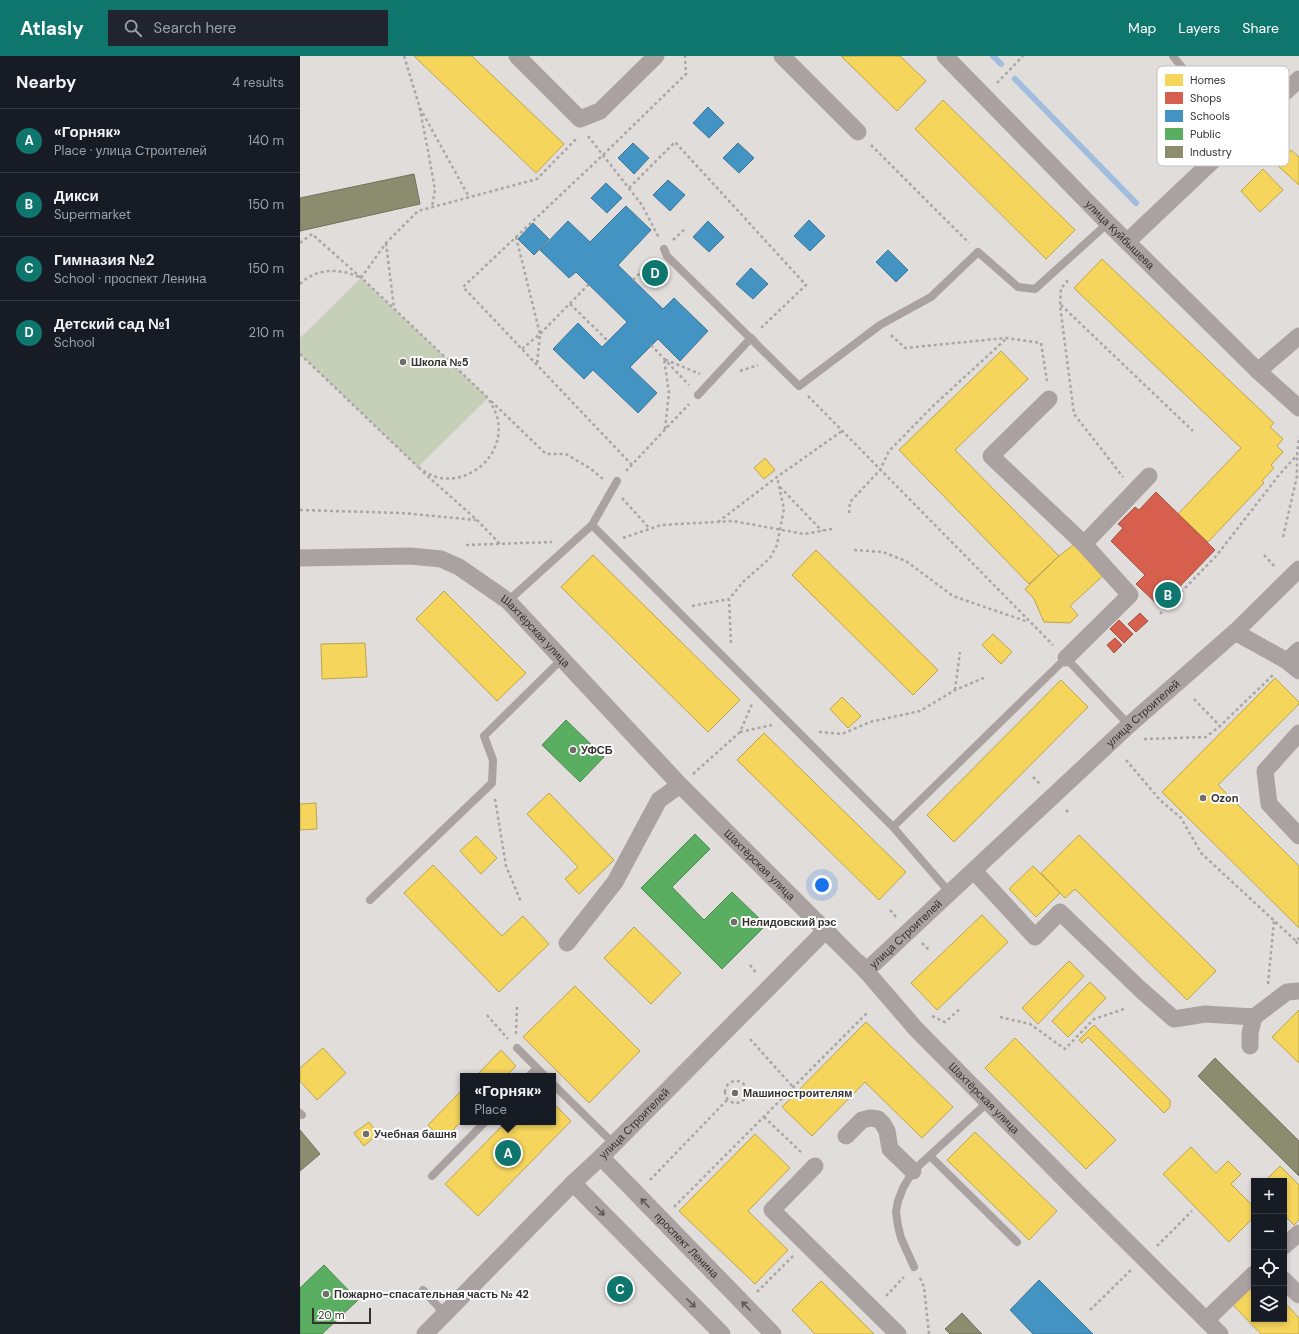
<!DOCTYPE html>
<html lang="en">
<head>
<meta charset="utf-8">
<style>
	:root { --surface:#171b24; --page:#20242c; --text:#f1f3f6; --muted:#9ea1a6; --line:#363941; --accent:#0f766e }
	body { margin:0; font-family:"DM Sans",sans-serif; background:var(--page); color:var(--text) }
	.controls { position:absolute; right:12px; bottom:12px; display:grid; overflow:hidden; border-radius:0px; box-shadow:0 2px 6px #0003 }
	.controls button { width:36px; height:36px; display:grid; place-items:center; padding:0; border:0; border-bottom:1px solid var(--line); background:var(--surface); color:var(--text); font:20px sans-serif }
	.scale { position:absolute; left:12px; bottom:10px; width:59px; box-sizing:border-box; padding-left:4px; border:2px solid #34312f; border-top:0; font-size:11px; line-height:14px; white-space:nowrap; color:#34312f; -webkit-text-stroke:3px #fff; paint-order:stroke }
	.you { position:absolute; left:522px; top:829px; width:14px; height:14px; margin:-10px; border:3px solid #fff; border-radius:50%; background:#1a73e8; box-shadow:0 0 0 6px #1a73e833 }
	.badge { display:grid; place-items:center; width:26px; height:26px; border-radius:50%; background:var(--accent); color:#fff; font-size:13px; font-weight:700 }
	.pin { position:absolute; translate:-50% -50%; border:2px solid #fff; box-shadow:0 1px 4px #0006 }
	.popup { position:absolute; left:160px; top:1017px; width:96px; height:52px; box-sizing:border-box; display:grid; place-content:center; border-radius:0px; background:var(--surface); filter:drop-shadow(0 1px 3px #0005); font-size:13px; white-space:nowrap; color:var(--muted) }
	.popup b { font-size:15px; color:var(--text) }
	.popup::after { content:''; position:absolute; left:50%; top:100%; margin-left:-8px; border:8px solid transparent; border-top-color:var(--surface) }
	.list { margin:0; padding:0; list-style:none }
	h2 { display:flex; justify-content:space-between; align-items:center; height:52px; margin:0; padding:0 16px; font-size:17px }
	h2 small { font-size:13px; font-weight:400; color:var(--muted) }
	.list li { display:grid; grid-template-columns:26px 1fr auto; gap:12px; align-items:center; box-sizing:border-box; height:64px; padding:0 16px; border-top:1px solid var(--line) }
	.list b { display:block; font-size:15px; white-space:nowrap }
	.list p { margin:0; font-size:13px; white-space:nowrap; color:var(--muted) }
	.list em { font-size:13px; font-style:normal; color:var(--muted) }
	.icon { flex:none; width:22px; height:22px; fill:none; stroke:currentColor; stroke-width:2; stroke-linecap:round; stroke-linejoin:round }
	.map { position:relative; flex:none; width:999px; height:1278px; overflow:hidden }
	header { display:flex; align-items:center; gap:24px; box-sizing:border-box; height:56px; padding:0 20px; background:var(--accent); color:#fff }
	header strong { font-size:19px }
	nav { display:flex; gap:22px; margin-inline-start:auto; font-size:14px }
	.search { width:280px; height:36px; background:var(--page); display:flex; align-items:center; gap:10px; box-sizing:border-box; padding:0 14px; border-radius:0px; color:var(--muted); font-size:15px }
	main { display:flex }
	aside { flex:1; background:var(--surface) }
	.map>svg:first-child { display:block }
	.green { fill:#c6cfb8 }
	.homes { fill:#f6d55c; stroke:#bca44e }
	.shops { fill:#d6604d; stroke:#a55244 }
	.schools { fill:#4393c3; stroke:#3e7697 }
	.public { fill:#5aae61; stroke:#4f8852 }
	.industry { fill:#8c8c6e; stroke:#72715b }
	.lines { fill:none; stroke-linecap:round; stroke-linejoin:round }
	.stream { stroke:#a1bdde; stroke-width:6 }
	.path { stroke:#aba6a5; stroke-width:2.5; stroke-dasharray:3 3; stroke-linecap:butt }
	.lane { stroke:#aaa1a1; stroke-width:8 }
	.street { stroke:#aaa1a1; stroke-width:17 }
	.oneway { stroke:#5d5857 }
	.poi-dot { fill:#716d6b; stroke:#fff; stroke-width:1.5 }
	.labels { text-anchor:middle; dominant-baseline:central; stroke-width:4; stroke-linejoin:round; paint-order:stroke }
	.street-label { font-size:11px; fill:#34312f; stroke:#fff }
	.poi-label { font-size:11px; font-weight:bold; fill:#34312f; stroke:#fff; text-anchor:start }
	.key { fill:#fff; stroke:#c2c1c1; stroke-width:1 }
	.key-label { font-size:11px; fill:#34312f }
</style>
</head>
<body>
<header>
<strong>Atlasly</strong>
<div class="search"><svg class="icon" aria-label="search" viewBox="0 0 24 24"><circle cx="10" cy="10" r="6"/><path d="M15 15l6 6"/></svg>Search here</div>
<nav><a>Map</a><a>Layers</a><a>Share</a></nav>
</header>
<main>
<aside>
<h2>Nearby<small>4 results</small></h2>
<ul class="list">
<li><span class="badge">A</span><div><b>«Горняк»</b><p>Place · улица Строителей</p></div><em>140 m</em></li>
<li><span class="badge">B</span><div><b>Дикси</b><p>Supermarket</p></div><em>150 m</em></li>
<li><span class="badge">C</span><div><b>Гимназия №2</b><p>School · проспект Ленина</p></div><em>150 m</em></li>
<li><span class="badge">D</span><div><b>Детский сад №1</b><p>School</p></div><em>210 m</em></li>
</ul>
</aside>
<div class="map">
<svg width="999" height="1278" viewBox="0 0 999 1278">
	<rect width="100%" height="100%" fill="#e1dddb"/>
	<!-- green -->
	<path class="green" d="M 61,222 L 188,342 L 118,411 L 0,298 L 0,282 Z"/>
	<!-- homes -->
	<path class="homes" d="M 114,0 L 172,0 L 264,88 L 236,117 Z
		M 541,0 L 600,0 L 626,25 L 597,55 Z
		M 643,44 L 775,174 L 746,203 L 615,73 Z
		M 991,94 L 999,101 L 999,129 L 977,109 Z
		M 963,113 L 983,134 L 960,156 L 941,135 Z
		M 802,203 L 974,367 L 970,371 L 983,383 L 977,390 L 983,396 L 971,409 L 974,412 L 962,425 L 964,427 L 908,486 L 878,458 L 941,392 L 774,232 Z
		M 701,295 L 728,323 L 655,394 L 759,500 L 729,528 L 599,394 Z
		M 465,402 L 475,414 L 464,423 L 454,412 Z
		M 777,486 L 806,517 L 770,550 L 778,559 L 770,567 L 744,566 L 734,543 L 725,533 L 759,500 Z
		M 516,494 L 638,614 L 613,639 L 492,519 Z
		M 293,499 L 440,644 L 408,676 L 261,531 Z
		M 144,535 L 226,617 L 197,645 L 116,563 Z
		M 693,578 L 712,596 L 701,608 L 682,589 Z
		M 65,587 L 67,621 L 22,623 L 21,588 Z
		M 975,622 L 999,646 L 999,648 L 918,729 L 999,810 L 999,872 L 862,736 Z
		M 761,624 L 788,651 L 654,786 L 627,759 Z
		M 542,641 L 561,660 L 548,672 L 530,653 Z
		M 464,677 L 606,816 L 579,844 L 437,704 Z
		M 249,737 L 314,804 L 279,838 L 265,823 L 278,811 L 227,758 Z
		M 16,747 L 17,773 L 0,774 L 0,748 Z
		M 779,779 L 916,915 L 887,944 L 775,833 L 765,842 L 741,817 Z
		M 176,780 L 197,802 L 181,818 L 160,795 Z
		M 133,809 L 202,880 L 223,860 L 249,888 L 199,936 L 104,837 Z
		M 733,810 L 760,837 L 736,861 L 709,833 Z
		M 682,859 L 708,886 L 637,954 L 611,927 Z
		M 334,871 L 381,917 L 351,948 L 304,902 Z
		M 769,905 L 784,920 L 738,968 L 722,952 Z
		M 790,926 L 806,942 L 768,981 L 752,965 Z
		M 275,930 L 340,995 L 289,1047 L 223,981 Z
		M 999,954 L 999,1007 L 972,981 Z
		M 566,966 L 653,1051 L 622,1082 L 565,1026 L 512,1080 L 482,1051 Z
		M 794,969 L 870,1044 L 870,1051 L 864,1057 L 788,981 L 782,987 L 779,984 Z
		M 715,982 L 816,1084 L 786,1113 L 685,1012 Z
		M 23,992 L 46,1017 L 17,1044 L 0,1025 L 0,1012 Z
		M 201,994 L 216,1010 L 206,1020 L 176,1020 Z
		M 163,1033 L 163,1064 L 143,1084 L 128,1069 Z
		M 253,1047 L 271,1065 L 178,1160 L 145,1128 L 206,1066 L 253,1066 Z
		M 69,1066 L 78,1078 L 64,1090 L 54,1077 Z
		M 675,1076 L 757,1155 L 729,1184 L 647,1104 Z
		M 455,1078 L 490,1112 L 448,1155 L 488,1194 L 455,1228 L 379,1155 Z
		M 891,1091 L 916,1117 L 928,1105 L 941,1118 L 931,1128 L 954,1151 L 954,1161 L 929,1186 L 863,1118 Z
		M 980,1110 L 999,1129 L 999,1164 L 994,1169 L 984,1159 L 984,1125 L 965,1125 Z
		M 521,1225 L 574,1278 L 515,1278 L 492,1254 Z
		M 954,1227 L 954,1263 L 984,1263 L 984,1246 L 999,1262 L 999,1278 L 961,1278 L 932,1248 Z"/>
	<!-- shops -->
	<path class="shops" d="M 856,436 L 915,494 L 860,551 L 836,528 L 845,519 L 811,485 L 823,472 L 818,468 L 835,451 L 839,454 Z
		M 840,557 L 848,565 L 836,576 L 828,568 Z
		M 819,564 L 833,578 L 824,587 L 810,573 Z
		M 815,582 L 822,589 L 814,597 L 807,589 Z"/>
	<!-- schools -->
	<path class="schools" d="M 408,51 L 424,67 L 409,82 L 393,67 Z
		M 333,87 L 349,102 L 334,118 L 318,102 Z
		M 438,87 L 454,102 L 439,117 L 423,102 Z
		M 368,124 L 385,139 L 370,155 L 353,139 Z
		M 306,127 L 322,142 L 307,157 L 291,142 Z
		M 326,150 L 351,174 L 318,209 L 363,253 L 374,242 L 408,275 L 380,305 L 358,283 L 330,311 L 357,337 L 338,357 L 293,314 L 284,323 L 253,293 L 278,267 L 302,291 L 327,266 L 276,216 L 269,222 L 240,194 L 268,165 L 290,186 Z
		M 509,164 L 525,180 L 510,195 L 494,180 Z
		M 408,165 L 424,181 L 409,196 L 393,181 Z
		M 233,167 L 249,183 L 234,199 L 218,183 Z
		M 588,194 L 608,214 L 596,226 L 576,206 Z
		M 451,212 L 468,228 L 453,243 L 436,228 Z
		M 739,1224 L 793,1278 L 733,1278 L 710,1254 Z"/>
	<!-- public -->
	<path class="public" d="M 266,664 L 304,701 L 280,726 L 242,689 Z
		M 395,778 L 410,793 L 372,831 L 404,864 L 432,836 L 466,869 L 422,913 L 341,832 Z
		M 24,1209 L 58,1244 L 22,1278 L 0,1278 L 0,1232 Z"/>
	<!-- industry -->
	<path class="industry" d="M 114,118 L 120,148 L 0,175 L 0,142 Z
		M 915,1002 L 999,1085 L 999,1120 L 898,1020 Z
		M 0,1074 L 20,1098 L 0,1115 Z
		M 662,1257 L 678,1274 L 682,1278 L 650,1278 L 645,1273 Z"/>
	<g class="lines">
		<!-- stream -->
		<path class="stream" d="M 693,0 L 701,8
			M 715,23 L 836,147"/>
		<!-- path -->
		<path class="path" d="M 104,0 L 119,49 L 129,100 L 135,134 L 132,151
			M 697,27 L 723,0
			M 120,52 L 169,141
			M 288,80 L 342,149 L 359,182
			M 571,89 L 669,187
			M 329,132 L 375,86 L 506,229 L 460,273
			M 216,181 L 240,278 L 237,308
			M 373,184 L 385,173
			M 0,187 L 12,178 L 67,227 L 188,342 C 192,349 196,356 198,364 C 204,398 173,427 140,422 C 132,420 124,416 118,411
			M 86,187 L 94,252
			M 61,222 L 86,187 L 118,155 L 237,123 L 278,81
			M 333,224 L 354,203
			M 767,224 L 767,226 L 761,232 L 760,249 L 774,358 L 823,421
			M 0,228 C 16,212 39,212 59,221
			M 270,248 L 308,285
			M 761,249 L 893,375
			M 591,279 L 605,292 L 706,282 L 741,287 L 747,325
			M 351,289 L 389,329
			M 222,293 L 240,278 L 289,228
			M 0,298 L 118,411
			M 440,315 L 458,309
			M 508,340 L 753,589
			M 191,345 L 246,398 L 266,398 L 291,413 L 303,423
			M 365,373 L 369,337 L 364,303 L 400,318
			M 332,409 L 163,231 L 303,99 L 386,18 L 385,0
			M 326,415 L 389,348
			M 123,416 L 177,464 L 200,488
			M 480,431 L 522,475
			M 322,442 L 350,473
			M 0,454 L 102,457 L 176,464
			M 549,457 L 550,446 L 580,414 L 589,395 L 633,350 L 706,283
			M 418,466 L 477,421 L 542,375
			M 983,481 L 997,420 L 997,399
			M 323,482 L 361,469 L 433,465 L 504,478 L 532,473
			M 166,489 L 252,486
			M 554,494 L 583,496 L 606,505 L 653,540 L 728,566
			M 964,499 L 976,512
			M 392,550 L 429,543
			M 860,558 L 917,499 L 979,419 L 997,399 L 999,381
			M 431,587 L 429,543 L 444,525 L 470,502 L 477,489 L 484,453 L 477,421
			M 655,634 L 660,596
			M 894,643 L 920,670
			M 440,676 L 472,669
			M 519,676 L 542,678 L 570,666 L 620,655 L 655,634 L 686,621
			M 844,683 L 906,681 L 920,670 L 974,618
			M 826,704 L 860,744 L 881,762 L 901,797 L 996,885 L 999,882
			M 393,718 L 440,676 L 452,648
			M 733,721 L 740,728
			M 195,743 L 206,810 L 221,846
			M 766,754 L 770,758
			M 590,854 L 596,861
			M 996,885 L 999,890
			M 622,887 L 629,894
			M 450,909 L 457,918
			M 968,928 L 974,865
			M 187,959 L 208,983
			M 632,960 L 645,966 L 661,952
			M 700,961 L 730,968 L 765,993 L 794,963 L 824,953
			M 216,978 L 217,949
			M 450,983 L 493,1031
			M425 1036a11 11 0 1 1 22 0a11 11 0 1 1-22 0Z
			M 464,1061 L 503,1098
			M 350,1124 L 427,1044
			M 374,1151 L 567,957
			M 857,1190 L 892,1155
			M 620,1222 L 624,1231 L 629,1278
			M 457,1236 L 493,1200
			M 586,1240 L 604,1221
			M 790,1254 L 831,1214"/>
		<!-- lane -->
		<path class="lane" d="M 873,0 L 900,34
			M 364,193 L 367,200 L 499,330
			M 499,330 L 580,269 L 631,241 L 678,196 L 718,231 L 735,233 L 808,167
			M 398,339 L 451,282 L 455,286
			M 292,469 L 317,425
			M 208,545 L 292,469 L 593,771 L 650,837
			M 593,771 L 766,602 L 829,669
			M 70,844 L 192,727 L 193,704 L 184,680 L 262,603
			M 217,992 L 245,1020
			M 229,1020 L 237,1012
			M 253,1028 L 314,1088
			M 0,1057 L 2,1059
			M 630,1100 L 717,1186
			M 132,1120 L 185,1066
			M 614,1211 L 601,1182 L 598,1170 L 596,1156 L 598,1145 L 603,1132 L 613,1115 L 688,1046
			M 123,1234 L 145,1258"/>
		<!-- street -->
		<g class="street">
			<path d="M 217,0 L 280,63 L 300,55 L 356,0"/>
			<path d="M 482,0 L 558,76"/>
			<path id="s1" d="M 645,0 L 808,167 L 958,315 L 999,352"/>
			<path d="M 828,185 L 999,23"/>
			<path d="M 958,315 L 999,280"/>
			<path d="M 749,343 L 691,400 L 784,488 L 830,539 L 766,602"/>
			<path d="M 784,488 L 849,420"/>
			<path id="s2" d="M 0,502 L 110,500 L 141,503 L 159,511 L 208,545 L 380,729 L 566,915 L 616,973 L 776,1135 L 920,1278"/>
			<path d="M 935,576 L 987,605 L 999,594"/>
			<path d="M 987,605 L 999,615"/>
			<path d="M 999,677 L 965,715 L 969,748 L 999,780"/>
			<path d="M 674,815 L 735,881 L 760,856 L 841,934 L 874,963 L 905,958 L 954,961"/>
			<path d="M 267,887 L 315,826 L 359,744 L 380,729"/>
			<path id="s3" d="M 559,907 L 566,915 L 829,669 L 935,576 L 999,513"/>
			<path d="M 950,990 L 950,977 L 954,961 L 987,936 L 999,935"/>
			<path d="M 546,1080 L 562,1064 L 570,1062 L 578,1063 L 583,1068 L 587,1075 L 590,1093 L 613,1115"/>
			<path id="s4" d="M 301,1101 L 473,1278"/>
			<path d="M 515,1110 L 472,1154 L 598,1278"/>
			<path d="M 273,1127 L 422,1278"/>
			<path d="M 984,1190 L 999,1177"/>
			<path d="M 984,1224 L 999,1239"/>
			<path d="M 906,1264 L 954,1218"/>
			<path id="s5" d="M 125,1278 L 273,1127 L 301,1101 L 526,874 L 533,882"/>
		</g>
	</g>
	<!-- one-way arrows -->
	<defs><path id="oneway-shaft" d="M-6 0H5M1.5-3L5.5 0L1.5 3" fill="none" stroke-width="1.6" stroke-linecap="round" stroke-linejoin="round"/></defs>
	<g class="oneway">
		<use href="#oneway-shaft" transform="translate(345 1147) rotate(-134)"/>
		<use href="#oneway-shaft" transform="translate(300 1155) rotate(45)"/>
		<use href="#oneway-shaft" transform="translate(391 1247) rotate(45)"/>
		<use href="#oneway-shaft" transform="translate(446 1250) rotate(-134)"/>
	</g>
	<!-- markers -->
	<g class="poi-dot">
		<circle cx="103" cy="306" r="4"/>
		<circle cx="273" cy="694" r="4"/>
		<circle cx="903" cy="742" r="4"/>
		<circle cx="434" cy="866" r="4"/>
		<circle cx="435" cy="1037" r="4"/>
		<circle cx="66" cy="1078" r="4"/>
		<circle cx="26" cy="1238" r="4"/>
	</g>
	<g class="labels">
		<!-- street labels -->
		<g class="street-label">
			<text stroke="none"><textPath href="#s1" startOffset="250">улица Куйбышева</textPath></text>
			<text stroke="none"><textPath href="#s2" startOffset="261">Шахтёрская улица</textPath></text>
			<text stroke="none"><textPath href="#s3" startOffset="389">улица Строителей</textPath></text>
			<text stroke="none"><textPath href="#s2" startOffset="585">Шахтёрская улица</textPath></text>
			<text stroke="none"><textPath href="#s3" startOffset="65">улица Строителей</textPath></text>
			<text stroke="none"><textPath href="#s2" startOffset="909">Шахтёрская улица</textPath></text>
			<text stroke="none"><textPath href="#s5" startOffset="297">улица Строителей</textPath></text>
			<text stroke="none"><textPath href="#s4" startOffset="123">проспект Ленина</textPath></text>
		</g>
		<!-- poi labels -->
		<g class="poi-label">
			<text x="111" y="306">Школа №5</text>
			<text x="281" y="694">УФСБ</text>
			<text x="911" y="742">Ozon</text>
			<text x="442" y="866">Нелидовский рэс</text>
			<text x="443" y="1037">Машиностроителям</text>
			<text x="74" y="1078">Учебная башня</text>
			<text x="34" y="1238">Пожарно-спасательная часть № 42</text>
		</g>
	</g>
	<!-- legend -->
	<rect x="857" y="10" width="132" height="100" rx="6" class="key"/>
	<rect x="865" y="18" width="18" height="12" fill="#f6d55c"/>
	<rect x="865" y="36" width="18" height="12" fill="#d6604d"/>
	<rect x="865" y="54" width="18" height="12" fill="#4393c3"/>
	<rect x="865" y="72" width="18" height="12" fill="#5aae61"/>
	<rect x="865" y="90" width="18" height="12" fill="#8c8c6e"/>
	<g class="key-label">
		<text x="890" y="28">Homes</text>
		<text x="890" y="46">Shops</text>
		<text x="890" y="64">Schools</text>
		<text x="890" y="82">Public</text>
		<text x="890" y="100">Industry</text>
	</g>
</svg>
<div class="controls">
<button>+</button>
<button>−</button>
<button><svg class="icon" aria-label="locate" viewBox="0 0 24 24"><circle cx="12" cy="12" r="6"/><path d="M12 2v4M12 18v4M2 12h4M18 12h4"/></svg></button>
<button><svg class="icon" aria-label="layers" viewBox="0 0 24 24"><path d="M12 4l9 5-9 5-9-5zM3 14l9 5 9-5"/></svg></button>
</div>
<div class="scale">20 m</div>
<div class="you"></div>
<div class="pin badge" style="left:208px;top:1097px">A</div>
<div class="popup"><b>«Горняк»</b>Place</div>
<div class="pin badge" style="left:868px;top:539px">B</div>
<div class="pin badge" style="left:320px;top:1233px">C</div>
<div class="pin badge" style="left:355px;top:217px">D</div>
</div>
</main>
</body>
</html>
